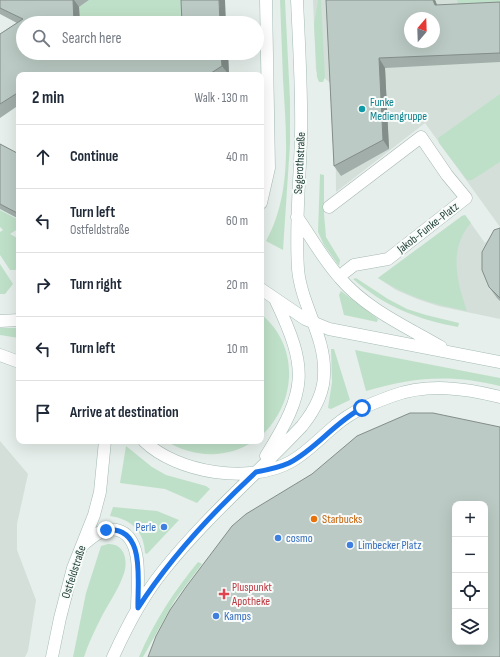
<!DOCTYPE html>
<html lang="en">
<head>
<meta charset="utf-8">
<style>
	:root { --surface:#fff; --page:#f2f2f3; --text:#1f2937; --muted:#747a83; --line:#e0e1e3 }
	body { margin:0; font-family:"Sofia Sans Condensed",sans-serif; background:var(--page); color:var(--text) }
	.controls { position:absolute; right:12px; bottom:12px; display:grid; overflow:hidden; border-radius:8px; box-shadow:0 4px 16px #0002 }
	.controls button { width:36px; height:36px; display:grid; place-items:center; padding:0; border:0; border-bottom:1px solid var(--line); background:var(--surface); color:var(--text); font:20px sans-serif }
	.compass { position:absolute; left:404px; top:12px; width:36px; height:36px; border-radius:50%; background:var(--surface); box-shadow:0 4px 16px #0002; rotate:19deg }
	.stop { position:absolute; width:12px; height:12px; margin:-9px; border:3px solid #1a73e8; border-radius:50%; background:#fff }
	.stop.end { background:#1a73e8; border-color:#fff; box-shadow:0 1px 4px #0008 }
	.list { margin:0; padding:0; list-style:none }
	h2 { display:flex; justify-content:space-between; align-items:center; height:52px; margin:0; padding:0 16px; font-size:17px }
	h2 small { font-size:13px; font-weight:400; color:var(--muted) }
	.list li { display:grid; grid-template-columns:26px 1fr auto; gap:12px; align-items:center; box-sizing:border-box; height:64px; padding:0 16px; border-top:1px solid var(--line) }
	.list b { display:block; font-size:15px; white-space:nowrap }
	.list p { margin:0; font-size:13px; white-space:nowrap; color:var(--muted) }
	.list em { font-size:13px; font-style:normal; color:var(--muted) }
	.icon { flex:none; width:22px; height:22px; fill:none; stroke:currentColor; stroke-width:2; stroke-linecap:round; stroke-linejoin:round }
	.map { position:relative; flex:none; width:500px; height:657px; overflow:hidden }
	.search { position:absolute; background:var(--surface); box-shadow:0 4px 16px #0002; left:16px; top:16px; width:248px; height:44px; display:flex; align-items:center; gap:10px; box-sizing:border-box; padding:0 14px; border-radius:22px; color:var(--muted); font-size:15px }
	.panel { position:absolute; background:var(--surface); box-shadow:0 4px 16px #0002; left:16px; top:72px; width:248px; height:372px; border-radius:8px }
	.map>svg:first-child { display:block }
	.built { fill:#d4dfda; fill-rule:evenodd }
	.green { fill:#bfe0c8 }
	.lines { fill:none; stroke-linecap:round; stroke-linejoin:round }
	.pedestrian-casing { stroke:#a8b8b2; stroke-width:13 }
	.secondary-casing { stroke:#a4bbb3; stroke-width:13 }
	.pedestrian { stroke:#fff; stroke-width:12 }
	.secondary { stroke:#fff; stroke-width:12 }
	.wall { fill:#a1aea9 }
	.shaded-wall { fill:#838d89 }
	.building { fill:#bbcac4; stroke:#838d89; fill-rule:evenodd }
	.route { stroke:#1a73e8; stroke-width:5 }
	.culture-dot { fill:#0f9aa8; stroke:#f7fbf9; stroke-width:1.5 }
	.food-dot { fill:#e8710a; stroke:#f7fbf9; stroke-width:1.5 }
	.shop-dot { fill:#3f7fe0; stroke:#f7fbf9; stroke-width:1.5 }
	.health-dot { fill:#e0444e; stroke:#f7fbf9; stroke-width:1.5 }
	.labels { text-anchor:middle; dominant-baseline:central; stroke-width:4; stroke-linejoin:round; paint-order:stroke }
	.culture-label { font-size:12px; fill:#0d838f; stroke:#f7fbf9; text-anchor:start }
	.street-label { font-size:12px; fill:#24423a; stroke:#f7fbf9 }
	.food-label { font-size:12px; fill:#c56008; stroke:#f7fbf9; text-anchor:start }
	.shop-label { font-size:12px; fill:#366cbe; stroke:#f7fbf9; text-anchor:start }
	.health-label { font-size:12px; fill:#be3a42; stroke:#f7fbf9; text-anchor:start }
</style>
</head>
<body>
<div class="map">
<svg width="500" height="657" viewBox="0 0 500 657">
	<rect width="100%" height="100%" fill="#e6efeb"/>
	<!-- built -->
	<path class="built" d="M 313,0 L 500,0 L 500,319 L 438,306 L 417,299 L 396,290 L 378,278 L 462,216 L 465,215 L 485,243 L 500,227 L 425,123 L 336,192 L 335,87 L 316,71 ZM 410,18 L 434,18 L 434,42 L 410,42 Z
		M 0,441 L 28,474 L 17,524 L 17,550 L 36,600 L 28,651 L 25,657 L 0,657 Z"/>
	<!-- green -->
	<path class="green" d="M 89,0 L 187,0 L 188,23 L 80,23 L 79,7 Z
		M 280,0 L 285,0 L 290,100 L 290,144 L 283,250 L 266,241 C 293,192 286,133 283,79 C 282,53 281,26 280,0 Z
		M 318,0 L 321,0 L 325,77 L 323,82 L 319,82 L 317,77 L 314,24 Z
		M 457,0 L 500,0 L 500,4 L 458,6 Z
		M 500,94 L 500,162 L 472,180 L 467,180 L 439,143 L 438,138 Z
		M 320,174 L 324,175 L 324,214 L 326,237 L 340,260 L 339,266 L 324,245 L 318,232 Z
		M 0,210 L 19,220 L 19,228 L 10,234 L 19,239 L 19,268 L 15,270 L 10,270 L 0,255 L 0,232 L 3,230 L 0,227 Z
		M 465,215 L 471,223 C 448,249 457,282 467,311 C 434,305 406,296 378,278 L 462,216 Z
		M 0,264 L 13,284 L 5,294 L 0,294 Z
		M 356,278 L 388,299 L 407,309 L 426,315 L 459,323 L 458,327 C 418,320 384,306 353,279 Z
		M 341,291 L 378,319 L 377,322 L 344,315 L 339,295 Z
		M 261,314 C 300,346 297,403 261,436 Z
		M 0,328 L 19,328 L 19,338 L 0,335 Z
		M 331,349 L 334,349 L 350,400 L 331,409 L 328,408 L 332,382 Z
		M 355,350 L 500,378 L 500,386 C 451,374 414,377 366,391 Z
		M 166,441 L 254,441 C 228,459 193,458 166,441 Z
		M 126,446 L 152,467 L 166,475 L 206,486 L 210,489 L 197,503 L 165,489 L 120,483 Z
		M 113,507 L 157,511 L 179,520 L 147,554 L 145,553 C 144,531 131,519 110,516 Z
		M 108,544 C 125,543 129,562 123,576 C 118,591 107,605 100,620 C 94,632 88,644 84,657 L 73,657 L 86,593 L 101,546 Z
		M 198,562 L 202,564 L 175,600 L 143,657 L 139,657 C 154,622 174,591 198,562 Z"/>
	<g class="lines">
		<!-- pedestrian casing -->
		<g class="pedestrian-casing">
			<path id="pedestrian" d="M 329,207 L 421,137 L 447,175 L 466,198 L 388,259 L 354,265 L 345,272"/>
		</g>
		<!-- secondary casing -->
		<g class="secondary-casing">
			<path id="secondary" d="M 261,203 L 269,168 L 266,0
				M 297,217 C 311,237 323,259 340,278 C 366,309 407,327 441,347
				M 261,289 L 305,319 L 329,329 L 500,362
				M 0,321 L 19,320
				M 0,355 L 19,362
				M 144,441 C 177,473 251,485 292,461 C 308,452 321,437 336,425 C 352,411 373,403 392,396 C 428,383 464,388 500,397
				M 266,456 C 307,390 309,370 275,299
				M 84,544 C 93,536 104,527 117,530 C 145,537 137,586 137,608
				M 52,657 L 60,618 L 73,568 L 94,515 L 100,492 L 105,441
				M 113,657 C 127,626 142,597 163,571 C 205,518 257,474 302,426 C 314,411 324,394 324,374 C 326,337 301,305 298,269 C 295,224 300,180 301,136 C 302,91 299,45 297,0"/>
		</g>
		<!-- pedestrian -->
		<use href="#pedestrian" class="pedestrian"/>
		<!-- secondary -->
		<use href="#secondary" class="secondary"/>
	</g>
	<!-- wall -->
	<path class="wall" d="M 0,0 L 89,0 L 79,7 L 80,23 L 23,23 L 23,53 L 228,53 L 229,75 L 19,75 L 19,105 L 0,118 L 0,34 L 17,23 L 0,14 Z
		M 326,0 L 435,0 L 437,5 L 500,2 L 500,62 L 385,68 L 389,149 L 341,176 L 334,166 Z
		M 0,144 L 19,154 L 19,219 L 0,209 Z
		M 500,228 L 500,301 L 497,298 L 489,287 Z"/>
	<!-- shaded-wall -->
	<path class="shaded-wall" d="M 73,0 L 74,0 L 79,7 L 80,23 L 74,23 Z
		M 219,0 L 225,0 L 226,23 L 220,23 Z
		M 433,0 L 435,0 L 441,15 L 435,5 Z
		M 221,53 L 228,53 L 229,75 L 222,66 Z
		M 379,58 L 385,68 L 389,149 L 383,140 Z"/>
	<!-- building -->
	<path class="building" d="M 0,0 L 73,0 L 74,23 L 23,23 L 23,53 L 221,53 L 222,66 L 208,75 L 19,75 L 19,92 L 0,104 L 0,34 L 23,19 L 0,8 Z
		M 181,0 L 219,0 L 220,23 L 182,23 Z
		M 326,0 L 433,0 L 435,5 L 500,2 L 500,53 L 379,58 L 383,140 L 334,166 ZM 410,18 L 434,18 L 434,42 L 410,42 Z
		M 0,144 L 19,154 L 19,214 L 0,204 Z
		M 500,228 L 500,298 L 489,287 L 482,270 L 482,252 L 494,230 Z
		M 410,413 L 433,413 L 500,427 L 500,657 L 148,657 L 156,636 L 170,610 L 186,587 L 232,526 L 246,514 L 312,474 L 357,436 ZM 455,504 L 485,504 L 485,642 L 455,642 Z"/>
	<g class="lines">
		<!-- route -->
		<path class="route" d="M 106,530 C 147,526 137,582 138,608 C 170,558 212,513 256,472 C 267,470 278,468 289,463 C 316,449 334,423 362,408"/>
	</g>
	<!-- markers -->
	<circle class="culture-dot" cx="362" cy="109" r="4"/>
	<circle class="food-dot" cx="314" cy="519" r="4"/>
	<g class="shop-dot">
		<circle cx="164" cy="527" r="4"/>
		<circle cx="278" cy="538" r="4"/>
		<circle cx="350" cy="545" r="4"/>
		<circle cx="216" cy="616" r="4"/>
	</g>
	<path class="health-dot" d="M222 588h4v4h4v4h-4v4h-4v-4h-4v-4h4z"/>
	<g class="labels">
		<!-- culture labels -->
		<g class="culture-label">
			<text x="370" y="102">Funke<tspan x="370" dy="14">Mediengruppe</tspan></text>
		</g>
		<!-- street labels -->
		<g class="street-label">
			<text transform="translate(300 163) rotate(-87)">Segerothstraße</text>
			<text transform="translate(428 228) rotate(-38)">Jakob-Funke-Platz</text>
			<text transform="translate(74 572) rotate(-72)">Ostfeldstraße</text>
		</g>
		<!-- food labels -->
		<g class="food-label">
			<text x="322" y="519">Starbucks</text>
		</g>
		<!-- shop labels -->
		<g class="shop-label">
			<text x="156" y="527" text-anchor="end">Perle</text>
			<text x="286" y="538">cosmo</text>
			<text x="358" y="545">Limbecker Platz</text>
			<text x="224" y="616">Kamps</text>
		</g>
		<!-- health labels -->
		<g class="health-label">
			<text x="232" y="587">Pluspunkt<tspan x="232" dy="14">Apotheke</tspan></text>
		</g>
	</g>
</svg>
<div class="controls">
<button>+</button>
<button>−</button>
<button><svg class="icon" aria-label="locate" viewBox="0 0 24 24"><circle cx="12" cy="12" r="6"/><path d="M12 2v4M12 18v4M2 12h4M18 12h4"/></svg></button>
<button><svg class="icon" aria-label="layers" viewBox="0 0 24 24"><path d="M12 4l9 5-9 5-9-5zM3 14l9 5 9-5"/></svg></button>
</div>
<svg class="compass" viewBox="-18 -18 36 36"><path d="M0-13l5 13h-10z" fill="#e53935"/><path d="M0 13l5-13h-10z" fill="#747a83"/></svg>
<div class="stop" style="left:362px;top:408px"></div>
<div class="stop end" style="left:106px;top:530px"></div>
<div class="search"><svg class="icon" aria-label="search" viewBox="0 0 24 24"><circle cx="10" cy="10" r="6"/><path d="M15 15l6 6"/></svg>Search here</div>
<section class="panel">
<h2>2 min<small>Walk · 130 m</small></h2>
<ul class="list">
<li><svg class="icon" aria-label="ahead" viewBox="0 0 24 24"><path d="M12 20V5M6 11l6-6 6 6"/></svg><div><b>Continue</b></div><em>40 m</em></li>
<li><svg class="icon" aria-label="left" viewBox="0 0 24 24"><path d="M17 20v-9H6M10 6l-5 5 5 5"/></svg><div><b>Turn left</b><p>Ostfeldstraße</p></div><em>60 m</em></li>
<li><svg class="icon" aria-label="right" viewBox="0 0 24 24"><path d="M7 20v-9h11M14 6l5 5-5 5"/></svg><div><b>Turn right</b></div><em>20 m</em></li>
<li><svg class="icon" aria-label="left" viewBox="0 0 24 24"><path d="M17 20v-9H6M10 6l-5 5 5 5"/></svg><div><b>Turn left</b></div><em>10 m</em></li>
<li><svg class="icon" aria-label="arrive" viewBox="0 0 24 24"><path d="M6 21V4h12l-3 4 3 4H6"/></svg><div><b>Arrive at destination</b></div></li>
</ul>
</section>
</div>
</body>
</html>
